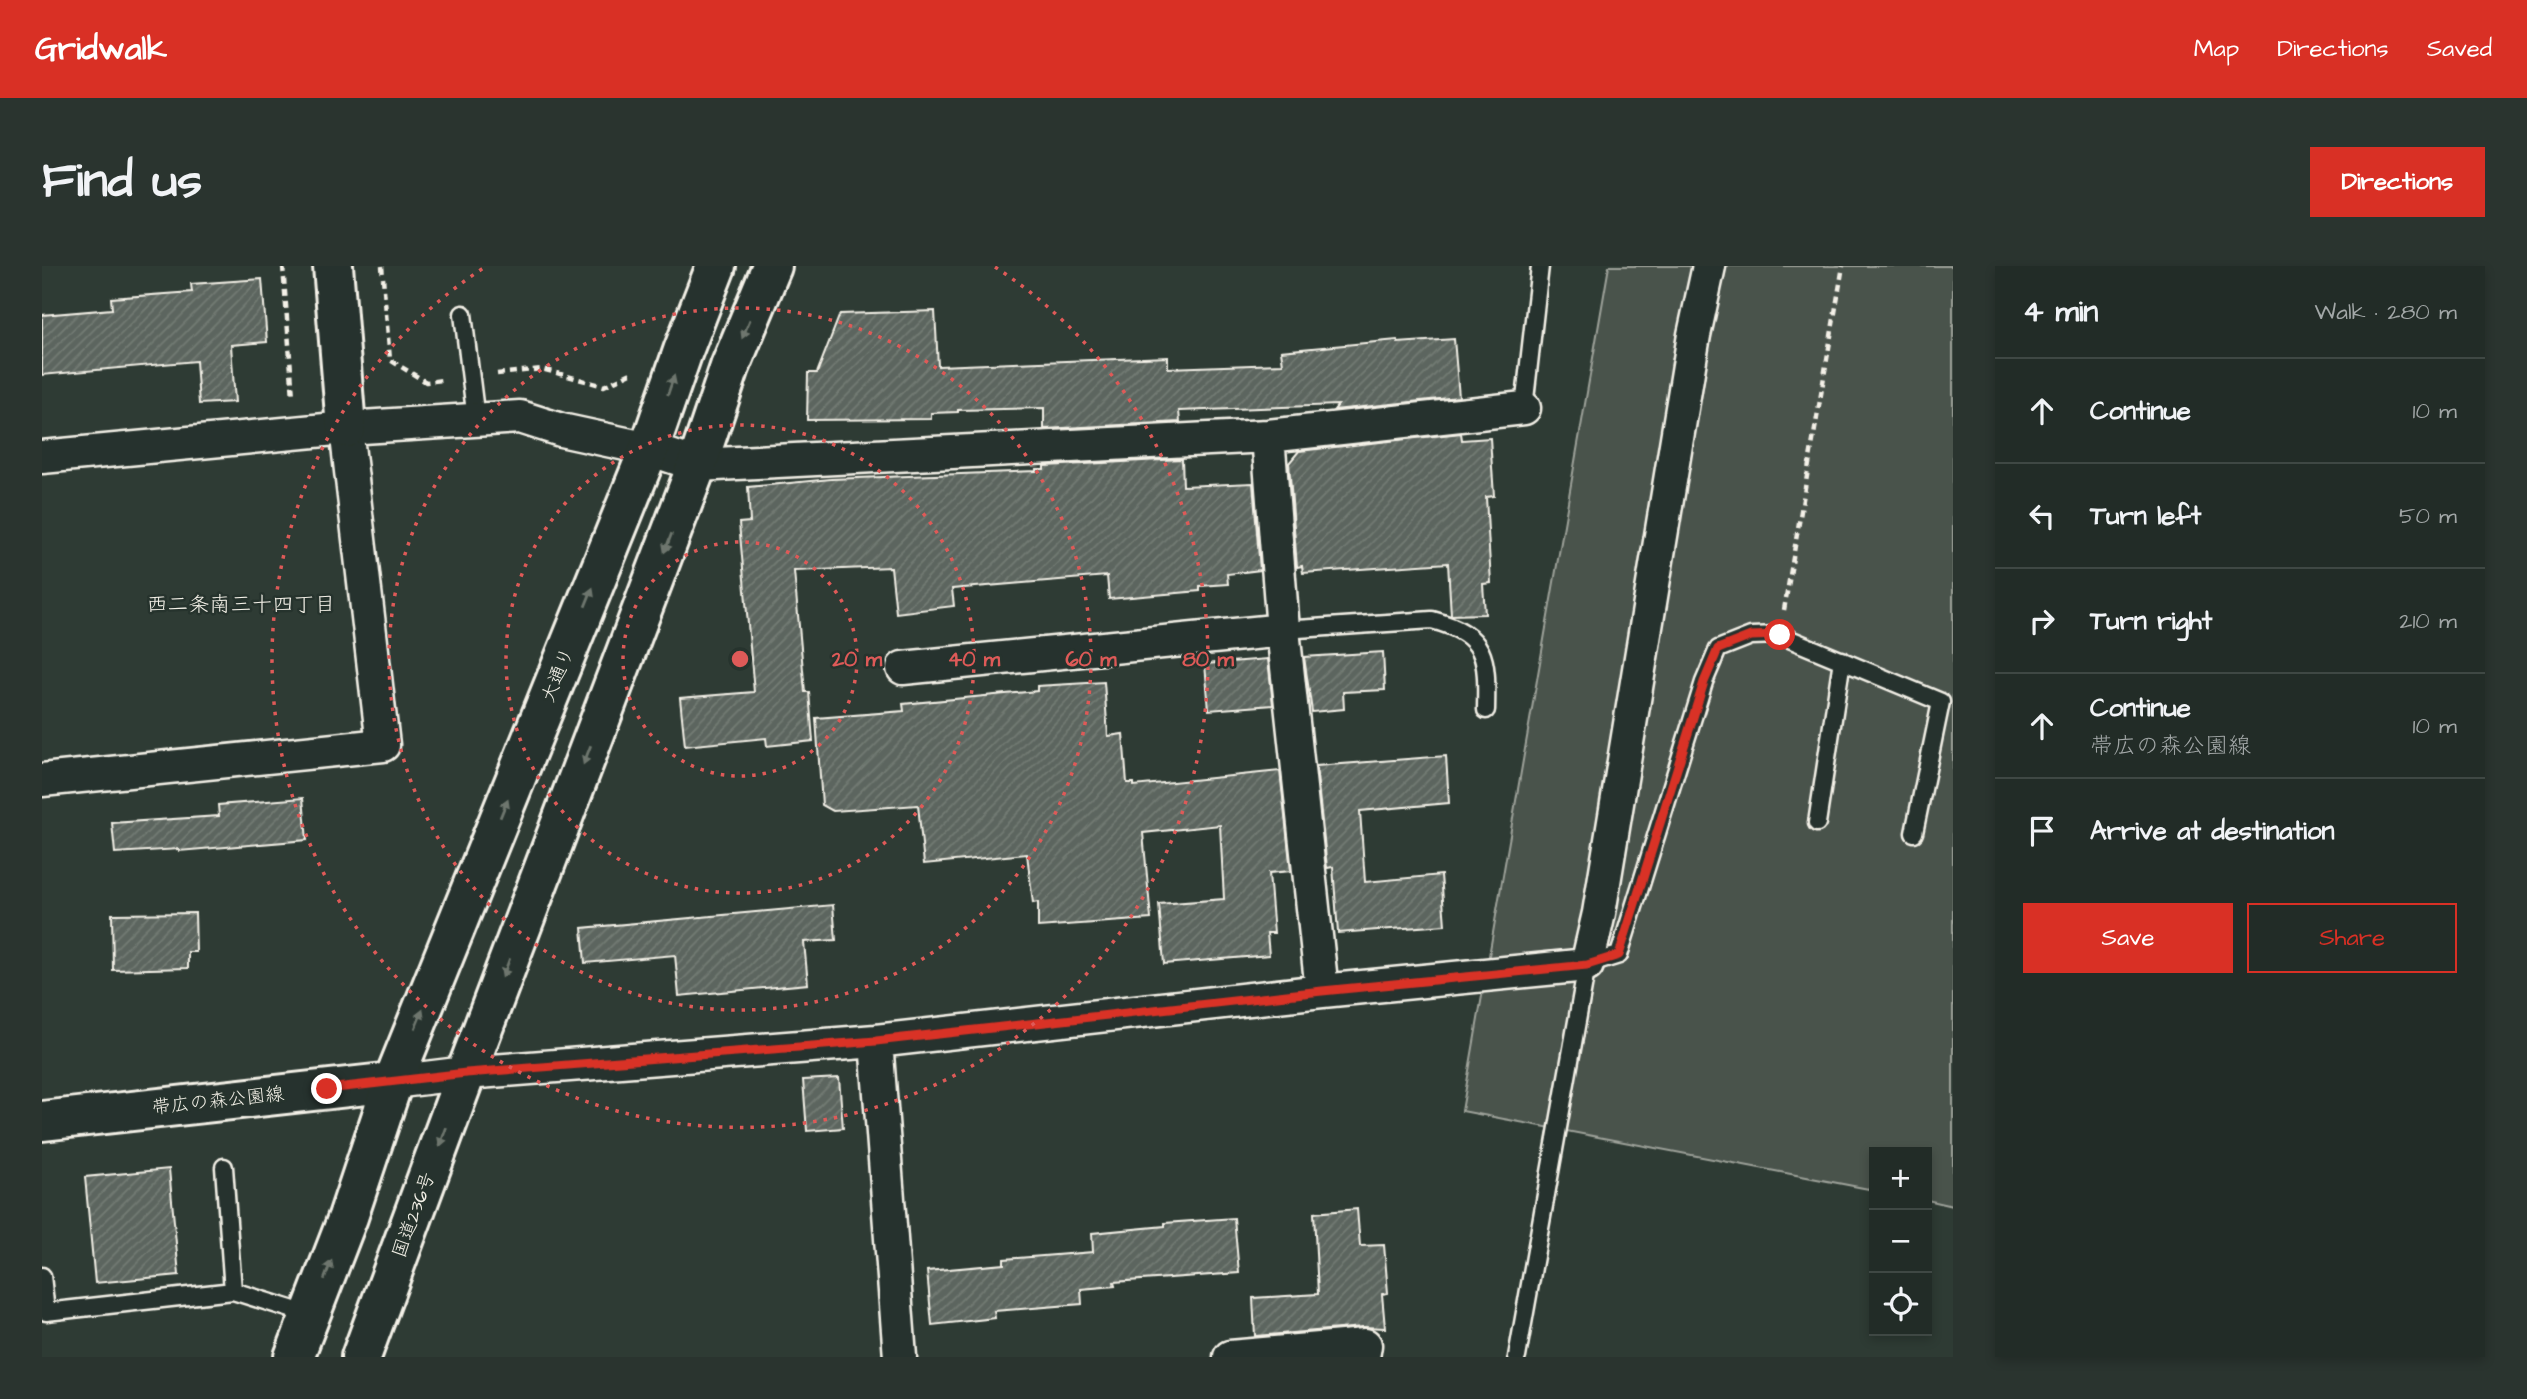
<!DOCTYPE html>
<html lang="en">
<head>
<meta charset="utf-8">
<style>
	:root { --surface:#222c27; --page:#2a342f; --text:#f1f3f6; --muted:#a2a7a7; --line:#3f4844; --accent:#d93025 }
	body { margin:0; font-family:"Architects Daughter","Klee One",sans-serif; background:var(--page); color:var(--text) }
	.controls { position:absolute; right:21px; bottom:21px; display:grid; overflow:hidden; border-radius:0px; box-shadow:0 4px 10px #0003 }
	.controls button { width:63px; height:63px; display:grid; place-items:center; padding:0; border:0; border-bottom:2px solid var(--line); background:var(--surface); color:var(--text); font:35px sans-serif }
	.stop { position:absolute; width:21px; height:21px; margin:-16px; border:5px solid #d93025; border-radius:50%; background:#fff }
	.stop.end { background:#d93025; border-color:#fff; box-shadow:0 2px 7px #0008 }
	.list { margin:0; padding:0; list-style:none }
	h2 { display:flex; justify-content:space-between; align-items:center; height:91px; margin:0; padding:0 28px; font-size:30px }
	h2 small { font-size:23px; font-weight:400; color:var(--muted) }
	.list li { display:grid; grid-template-columns:46px 1fr auto; gap:21px; align-items:center; box-sizing:border-box; height:105px; padding:0 28px; border-top:2px solid var(--line) }
	.list b { display:block; font-size:26px; white-space:nowrap }
	.list p { margin:0; font-size:23px; white-space:nowrap; color:var(--muted) }
	.list em { font-size:23px; font-style:normal; color:var(--muted) }
	.actions { display:flex; gap:14px; padding:21px 28px }
	.actions a { flex:1; padding:16px 0; border:2px solid var(--accent); border-radius:0px; text-align:center; font-size:24px; color:var(--accent) }
	.actions .main { background:var(--accent); color:#fff }
	.icon { flex:none; width:38px; height:38px; fill:none; stroke:currentColor; stroke-width:2; stroke-linecap:round; stroke-linejoin:round }
	.map { position:relative; flex:none; width:1911px; height:1091px; overflow:hidden; border-radius:0px }
	header { display:flex; align-items:center; gap:42px; box-sizing:border-box; height:98px; padding:0 35px; background:var(--accent); color:#fff }
	header strong { font-size:33px }
	nav { display:flex; gap:38px; margin-inline-start:auto; font-size:24px }
	.intro { display:flex; align-items:center; justify-content:space-between; box-sizing:border-box; height:168px; padding:0 42px }
	h1 { margin:0; font-size:49px }
	.button { padding:18px 32px; border-radius:0px; background:var(--accent); color:#fff; font-size:24px; font-weight:700 }
	main { display:flex; gap:42px; padding:0 42px }
	aside { flex:1; background:var(--surface); border-radius:0px; box-shadow:0 4px 10px #0003 }
	.map>svg:first-child { display:block }
	.park { fill:#48524c; stroke:#9ea29a; stroke-width:2 }
	.building { fill:url(#building-hatch); stroke:#f4f1e8; stroke-width:2 }
	.lines { fill:none; stroke-linecap:round; stroke-linejoin:round }
	.service-casing { stroke:#f4f1e8; stroke-width:21 }
	.minor-casing { stroke:#f4f1e8; stroke-width:37 }
	.tertiary-casing { stroke:#f4f1e8; stroke-width:44 }
	.secondary-casing { stroke:#f4f1e8; stroke-width:44 }
	.trunk-casing { stroke:#f4f1e8; stroke-width:44 }
	.path { stroke:#f4f1e8; stroke-width:4.5; stroke-dasharray:7 5; stroke-linecap:butt }
	.service { stroke:#26332d; stroke-width:16 }
	.minor { stroke:#26332d; stroke-width:32 }
	.tertiary { stroke:#26332d; stroke-width:38 }
	.secondary { stroke:#26332d; stroke-width:38 }
	.trunk { stroke:#26332d; stroke-width:38 }
	.oneway { fill:#6e766e }
	.route { stroke:#d93025; stroke-width:9 }
	.ring { fill:none; stroke:#de5a58; stroke-width:3.5; stroke-dasharray:3.5 7 }
	.labels { text-anchor:middle; dominant-baseline:central; stroke-width:5; stroke-linejoin:round; paint-order:stroke }
	.street-label { font-size:19px; fill:#f4f1e8; stroke:#26332d }
	.neighbourhood-label { font-size:21px; fill:#f4f1e8; stroke:#26332d }
	.centre { fill:#de5a58; stroke:#26332d; stroke-width:3.5 }
	.ring-label { font-size:21px; text-anchor:middle; font-weight:bold; fill:#de5a58; stroke:#26332d; stroke-width:5; stroke-linejoin:round; paint-order:stroke }
</style>
</head>
<body>
<header>
<strong>Gridwalk</strong>
<nav><a>Map</a><a>Directions</a><a>Saved</a></nav>
</header>
<div class="intro"><h1>Find us</h1><a class="button">Directions</a></div>
<main>
<div class="map">
<svg width="1911" height="1091" viewBox="0 0 1911 1091">
	<defs>
		<pattern id="building-hatch" width="6" height="6" patternUnits="userSpaceOnUse" patternTransform="scale(1.75)"><rect width="6" height="6" fill="#5c655e"/><path d="M-1 1l2-2M0 6l6-6M5 7l2-2" fill="none" stroke="#747c75"/></pattern>
	</defs>
	<rect width="100%" height="100%" fill="#2e3b34"/>
	<filter id="ink" filterUnits="userSpaceOnUse"><feTurbulence type="fractalNoise" baseFrequency=".0143" numOctaves="2"/><feDisplacementMap in="SourceGraphic" scale="14" xChannelSelector="R" yChannelSelector="G"/><feConvolveMatrix kernelMatrix="1 2 1 2 8 2 1 2 1" color-interpolation-filters="sRGB"/></filter>
	<g filter="url(#ink)">
		<!-- park -->
		<path class="park" d="M 1567,0 L 1911,0 L 1911,940 L 1885,934 L 1885,886 L 1832,886 L 1832,924 L 1420,845 Z"/>
		<!-- building -->
		<path class="building" d="M 220,13 L 225,76 L 189,79 L 193,136 L 157,138 L 154,95 L 0,109 L 0,49 L 70,43 L 69,32 L 150,26 L 149,18 Z
			M 893,45 L 896,100 L 1126,91 L 1126,102 L 1241,98 L 1239,85 L 1355,74 L 1356,77 L 1412,73 L 1417,131 L 1292,144 L 1296,139 L 1137,145 L 1138,156 L 1002,163 L 1002,142 L 916,144 L 916,146 L 889,147 L 889,153 L 765,154 L 766,107 L 775,107 L 798,48 Z
			M 1419,167 L 1420,174 L 1448,172 L 1452,230 L 1444,231 L 1449,317 L 1441,318 L 1443,348 L 1409,349 L 1406,297 L 1261,307 L 1260,300 L 1255,301 L 1247,197 L 1257,185 Z
			M 1140,193 L 1141,220 L 1211,217 L 1218,304 L 1185,308 L 1186,318 L 1158,320 L 1158,325 L 1067,333 L 1065,310 L 910,323 L 912,340 L 854,347 L 849,301 L 752,305 L 763,426 L 767,426 L 771,475 L 725,480 L 724,472 L 643,480 L 638,432 L 712,426 L 697,257 L 708,256 L 706,221 L 789,213 L 994,205 L 994,203 L 1002,203 L 1002,200 Z
			M 1341,386 L 1343,424 L 1301,426 L 1302,443 L 1270,446 L 1262,391 Z
			M 1226,393 L 1231,439 L 1167,444 L 1163,398 Z
			M 1062,416 L 1066,470 L 1081,468 L 1085,517 L 1092,517 L 1092,520 L 1238,505 L 1249,605 L 1227,607 L 1232,667 L 1225,667 L 1227,689 L 1122,698 L 1117,638 L 1182,633 L 1178,559 L 1101,567 L 1109,653 L 996,661 L 996,636 L 991,637 L 985,588 L 882,598 L 876,539 L 791,545 L 780,539 L 774,452 L 862,445 L 861,438 L 995,425 L 995,420 Z
			M 1404,490 L 1407,537 L 1318,545 L 1323,616 L 1399,609 L 1403,659 L 1296,667 L 1291,601 L 1285,602 L 1274,500 Z
			M 261,532 L 265,574 L 137,585 L 137,583 L 73,587 L 70,557 L 177,550 L 176,539 Z
			M 791,639 L 794,674 L 762,676 L 766,718 L 637,730 L 633,689 L 543,697 L 540,662 Z
			M 153,647 L 154,686 L 146,686 L 146,702 L 71,704 L 70,648 Z
			M 797,812 L 801,862 L 765,865 L 761,814 Z
			M 127,903 L 137,1009 L 53,1017 L 43,911 Z
			M 1315,943 L 1318,980 L 1342,979 L 1346,1027 L 1340,1028 L 1343,1062 L 1321,1061 L 1213,1070 L 1211,1032 L 1276,1028 L 1272,947 Z
			M 1192,952 L 1197,1007 L 1072,1016 L 1073,1020 L 1039,1023 L 1040,1038 L 952,1045 L 953,1052 L 890,1059 L 885,1005 L 962,998 L 962,993 L 1051,986 L 1050,967 L 1123,960 L 1123,957 Z"/>
		<g class="lines">
			<!-- service casing -->
			<g class="service-casing">
				<path id="service" d="M 421,48 L 434,154
					M 1482,142 L 1498,0
					M 1241,364 L 1390,354 C 1447,369 1445,394 1444,444
					M 1775,557 L 1800,394
					M 182,901 L 191,1025
					M 0,1010 L 4,1046 L 191,1025 L 268,1049
					M 1475,1091 L 1545,699 L 1577,689 L 1662,416 L 1676,383 L 1709,370 L 1738,369 L 1899,436 L 1872,567"/>
			</g>
			<!-- minor casing -->
			<g class="minor-casing">
				<path id="minor" d="M 1226,170 L 1241,364 L 1280,725
					M 0,191 L 304,162 L 478,151 L 519,164 L 607,183 L 655,199 L 1226,170 L 1482,142
					M 861,402 L 1241,364
					M 0,514 L 341,479 L 304,162
					M 834,775 L 858,1091
					M 351,816 L 424,807 L 834,775 L 1280,725 L 1545,699 L 1557,647 L 1652,69 L 1667,0
					M 1188,1091 L 1323,1079 L 1321,1091"/>
			</g>
			<!-- tertiary casing -->
			<g class="tertiary-casing">
				<path id="tertiary" d="M 291,0 L 304,162"/>
			</g>
			<!-- secondary casing -->
			<g class="secondary-casing">
				<path id="secondary" d="M 0,855 L 351,816"/>
			</g>
			<!-- trunk casing -->
			<g class="trunk-casing">
				<path id="trunk" d="M 252,1091 L 306,951 L 351,816 L 607,183 L 641,85 L 674,0
					M 319,1091 L 424,807 L 655,199 L 688,101 L 730,0"/>
			</g>
			<!-- path -->
			<path class="path" d="M 241,0 L 251,131
				M 340,0 L 348,94 L 384,116 L 401,114
				M 455,108 L 500,103 L 562,120 L 591,106
				M 1742,344 L 1801,0"/>
			<!-- service -->
			<use href="#service" class="service"/>
			<!-- minor -->
			<use href="#minor" class="minor"/>
			<!-- tertiary -->
			<use href="#tertiary" class="tertiary"/>
			<!-- secondary -->
			<use href="#secondary" class="secondary"/>
			<!-- trunk -->
			<use href="#trunk" class="trunk"/>
		</g>
		<!-- one-way arrows -->
		<defs><path id="oneway-solid" d="M-6-.8H1V-3.2L6.5 0L1 3.2V.8H-6Z" transform="scale(1.75)"/></defs>
		<g class="oneway">
			<use href="#oneway-solid" transform="translate(704 63) rotate(113)"/>
			<use href="#oneway-solid" transform="translate(629 119) rotate(-71)"/>
			<use href="#oneway-solid" transform="translate(626 277) rotate(111)"/>
			<use href="#oneway-solid" transform="translate(547 331) rotate(-68)"/>
			<use href="#oneway-solid" transform="translate(545 489) rotate(111)"/>
			<use href="#oneway-solid" transform="translate(462 542) rotate(-68)"/>
			<use href="#oneway-solid" transform="translate(464 702) rotate(111)"/>
			<use href="#oneway-solid" transform="translate(377 753) rotate(-68)"/>
			<use href="#oneway-solid" transform="translate(401 871) rotate(110)"/>
			<use href="#oneway-solid" transform="translate(286 1004) rotate(-69)"/>
		</g>
	</g>
	<g class="lines" filter="url(#ink)">
		<!-- route -->
		<path class="route" d="M 285,823 L 424,807 L 834,775 L 1280,725 L 1545,699 L 1577,689 L 1662,416 L 1676,383 L 1709,370 L 1738,369"/>
	</g>
	<!-- distance rings -->
	<g class="ring">
		<circle cx="698" cy="393" r="117"/>
		<circle cx="698" cy="393" r="234"/>
		<circle cx="698" cy="393" r="351"/>
		<path d="M953 1A468 468 0 1 1 443 1"/>
	</g>
	<g class="labels">
		<!-- street labels -->
		<g class="street-label">
			<text transform="translate(516 409) rotate(-68)">大通り</text>
			<text transform="translate(176 835) rotate(-6)">帯広の森公園線</text>
			<text transform="translate(372 949) rotate(-70)">国道236号</text>
		</g>
		<!-- neighbourhood labels -->
		<g class="neighbourhood-label">
			<text x="199" y="338">西二条南三十四丁目</text>
		</g>
	</g>
	<circle cx="698" cy="393" r="10" class="centre"/>
	<g class="ring-label">
		<text x="815" y="400">20 m</text>
		<text x="932" y="400">40 m</text>
		<text x="1049" y="400">60 m</text>
		<text x="1166" y="400">80 m</text>
	</g>
</svg>
<div class="controls">
<button>+</button>
<button>−</button>
<button><svg class="icon" aria-label="locate" viewBox="0 0 24 24"><circle cx="12" cy="12" r="6"/><path d="M12 2v4M12 18v4M2 12h4M18 12h4"/></svg></button>
</div>
<div class="stop" style="left:1738px;top:369px"></div>
<div class="stop end" style="left:285px;top:823px"></div>
</div>
<aside>
<h2>4 min<small>Walk · 280 m</small></h2>
<ul class="list">
<li><svg class="icon" aria-label="ahead" viewBox="0 0 24 24"><path d="M12 20V5M6 11l6-6 6 6"/></svg><div><b>Continue</b></div><em>10 m</em></li>
<li><svg class="icon" aria-label="left" viewBox="0 0 24 24"><path d="M17 20v-9H6M10 6l-5 5 5 5"/></svg><div><b>Turn left</b></div><em>50 m</em></li>
<li><svg class="icon" aria-label="right" viewBox="0 0 24 24"><path d="M7 20v-9h11M14 6l5 5-5 5"/></svg><div><b>Turn right</b></div><em>210 m</em></li>
<li><svg class="icon" aria-label="ahead" viewBox="0 0 24 24"><path d="M12 20V5M6 11l6-6 6 6"/></svg><div><b>Continue</b><p>帯広の森公園線</p></div><em>10 m</em></li>
<li><svg class="icon" aria-label="arrive" viewBox="0 0 24 24"><path d="M6 21V4h12l-3 4 3 4H6"/></svg><div><b>Arrive at destination</b></div></li>
</ul>
<div class="actions"><a class="main">Save</a><a>Share</a></div>
</aside>
</main>
</body>
</html>
